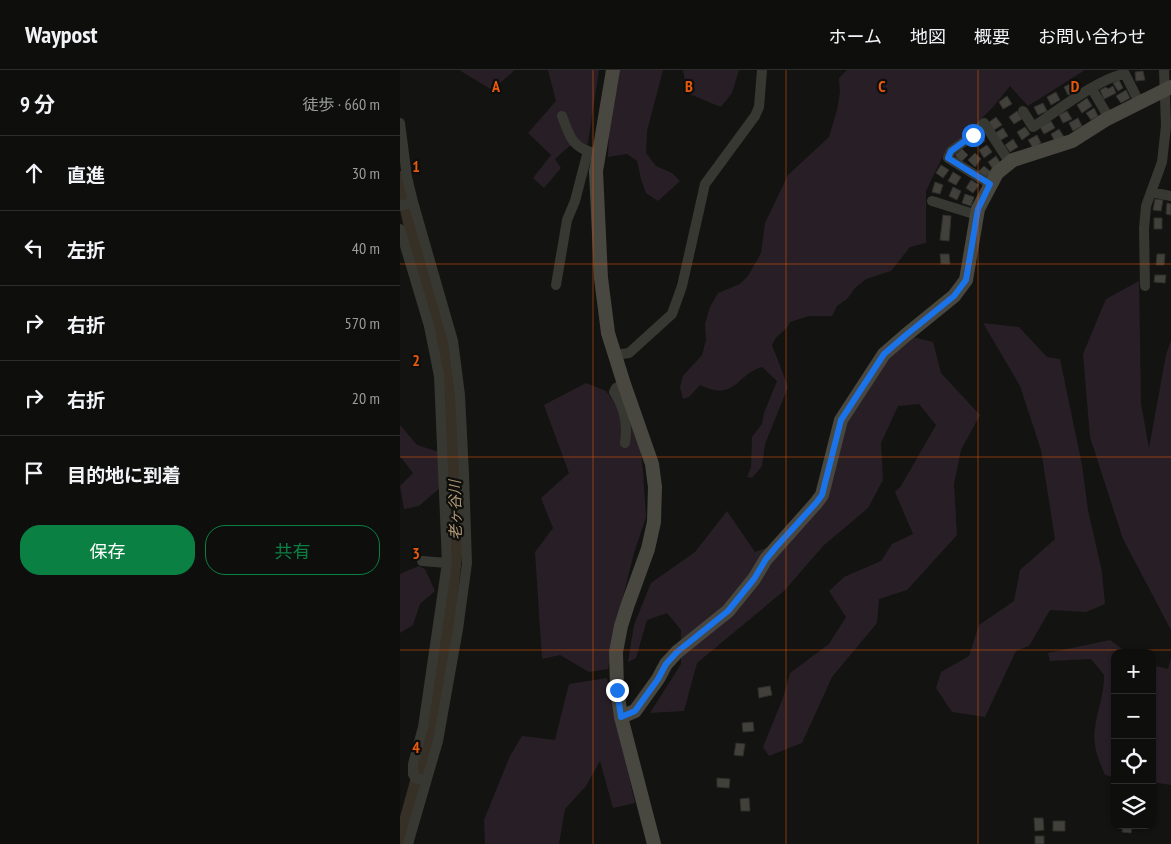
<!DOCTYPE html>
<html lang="ja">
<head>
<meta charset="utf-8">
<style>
	:root { --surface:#0e0e0d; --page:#1c1c1b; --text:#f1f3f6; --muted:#9b9c9d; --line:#2e2e2e; --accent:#0b8043 }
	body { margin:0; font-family:"PT Sans Narrow","Noto Sans JP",sans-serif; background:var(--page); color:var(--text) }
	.controls { position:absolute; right:15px; bottom:15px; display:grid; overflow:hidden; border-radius:10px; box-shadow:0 1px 4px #0004 }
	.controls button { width:45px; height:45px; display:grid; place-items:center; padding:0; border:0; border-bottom:1px solid var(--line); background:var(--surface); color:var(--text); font:25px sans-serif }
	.stop { position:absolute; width:15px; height:15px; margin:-11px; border:4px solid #1a73e8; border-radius:50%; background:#fff }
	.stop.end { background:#1a73e8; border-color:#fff; box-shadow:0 1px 5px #0008 }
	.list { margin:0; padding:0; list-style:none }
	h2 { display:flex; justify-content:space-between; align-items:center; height:65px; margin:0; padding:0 20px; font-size:21px }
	h2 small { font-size:16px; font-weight:400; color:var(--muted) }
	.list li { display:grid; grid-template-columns:32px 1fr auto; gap:15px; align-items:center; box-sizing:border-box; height:75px; padding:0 20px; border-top:1px solid var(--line) }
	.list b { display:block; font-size:19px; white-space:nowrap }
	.list em { font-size:16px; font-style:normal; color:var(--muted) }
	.actions { display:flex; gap:10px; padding:15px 20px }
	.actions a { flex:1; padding:11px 0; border:1px solid var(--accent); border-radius:20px; text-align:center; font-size:18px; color:var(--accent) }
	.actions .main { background:var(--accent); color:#fff }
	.icon { flex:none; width:28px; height:28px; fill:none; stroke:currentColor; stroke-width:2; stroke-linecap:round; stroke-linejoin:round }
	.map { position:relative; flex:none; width:771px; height:774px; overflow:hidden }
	header { display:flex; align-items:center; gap:30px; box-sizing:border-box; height:70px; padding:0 25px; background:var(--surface); border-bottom:1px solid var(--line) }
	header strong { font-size:24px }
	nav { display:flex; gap:28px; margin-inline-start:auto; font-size:18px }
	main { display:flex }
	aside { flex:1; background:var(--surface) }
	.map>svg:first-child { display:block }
	.green { fill:#281f26 }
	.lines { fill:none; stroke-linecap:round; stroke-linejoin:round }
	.river { stroke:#373027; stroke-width:14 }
	.building { fill:#41403b; stroke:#2f2f2b }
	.street { stroke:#383832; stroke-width:10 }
	.secondary { stroke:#484740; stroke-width:14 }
	.route { stroke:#1a73e8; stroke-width:6 }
	.grid { fill:none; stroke:#e8590c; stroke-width:1; stroke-opacity:0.55 }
	.labels { text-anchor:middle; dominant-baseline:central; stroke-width:4.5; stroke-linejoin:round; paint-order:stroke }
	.water-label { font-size:15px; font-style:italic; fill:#b29976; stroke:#0e0e0c }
	.grid-label { font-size:16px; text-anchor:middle; font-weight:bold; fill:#e8590c; stroke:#0e0e0c; stroke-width:4.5; stroke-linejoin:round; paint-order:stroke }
</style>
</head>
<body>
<header>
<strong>Waypost</strong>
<nav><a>ホーム</a><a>地図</a><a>概要</a><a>お問い合わせ</a></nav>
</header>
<main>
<aside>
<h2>9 分<small>徒歩 · 660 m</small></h2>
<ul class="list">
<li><svg class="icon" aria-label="ahead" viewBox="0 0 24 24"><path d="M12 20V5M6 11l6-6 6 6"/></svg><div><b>直進</b></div><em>30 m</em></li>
<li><svg class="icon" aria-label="left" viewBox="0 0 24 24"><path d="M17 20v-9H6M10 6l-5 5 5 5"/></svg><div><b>左折</b></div><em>40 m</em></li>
<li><svg class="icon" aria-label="right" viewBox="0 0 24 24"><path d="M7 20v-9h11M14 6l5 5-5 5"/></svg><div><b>右折</b></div><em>570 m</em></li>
<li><svg class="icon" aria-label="right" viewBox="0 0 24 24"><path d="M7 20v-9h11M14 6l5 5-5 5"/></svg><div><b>右折</b></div><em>20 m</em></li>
<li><svg class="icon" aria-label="arrive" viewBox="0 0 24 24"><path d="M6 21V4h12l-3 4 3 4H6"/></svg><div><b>目的地に到着</b></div></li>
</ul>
<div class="actions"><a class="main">保存</a><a>共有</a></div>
</aside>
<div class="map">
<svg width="771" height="774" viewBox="0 0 771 774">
	<rect width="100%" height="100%" fill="#131311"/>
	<!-- green -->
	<path class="green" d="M 59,0 L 115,0 L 92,20 Z
		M 148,0 L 199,0 L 187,79 L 175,71 L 155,89 L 161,98 L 144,118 L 133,108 L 151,85 L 128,63 L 156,31 Z
		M 220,0 L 263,0 L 247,61 L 246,83 L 256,96 L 272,103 L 280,111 L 258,131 L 246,123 L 241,109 L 237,91 L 227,84 L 208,87 L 209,63 Z
		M 283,0 L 339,0 L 332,23 L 321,37 L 287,23 Z
		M 447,0 L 685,0 L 628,36 L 610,16 L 594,36 L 542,88 L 526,121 L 526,173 L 510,177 L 491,201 L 466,209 L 455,218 L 447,229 L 437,236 L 432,246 L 409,246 L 390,252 C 384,265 378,261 372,275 L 388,317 L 365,374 L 362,396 L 352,408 L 347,407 L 351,397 L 352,367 L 362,354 L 364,343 L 377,311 L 362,297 C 335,305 336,332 300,315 L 289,327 L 283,329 L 280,317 L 283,306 L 302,285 L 306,270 L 305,254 L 310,237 L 318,223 L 340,214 L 348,206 L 361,183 L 365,153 L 388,105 L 429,67 L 437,40 L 440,22 L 439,8 Z
		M 739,211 L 741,334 L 749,378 L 766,285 L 771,270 L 771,560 L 723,469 L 690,367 L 683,284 L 706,229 Z
		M 583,253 L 619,257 L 647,287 L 660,289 L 682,395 L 688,440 L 702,502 L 705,534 L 686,542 L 650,540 L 629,576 L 616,581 L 585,647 L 552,642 L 536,618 L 541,602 L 569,586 L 579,555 L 614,531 L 620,500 L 655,469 L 641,380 L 620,316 Z
		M 509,266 L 533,272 L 541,303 L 580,345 L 561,380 L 554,414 L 557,465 L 507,520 L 479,529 L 477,553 L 432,607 L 402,673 L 369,686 L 363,677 L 383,628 L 390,603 L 429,574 L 446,547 L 429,521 L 444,507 L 481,491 L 492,474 L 513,464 L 495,422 L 501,416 L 536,355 L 519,334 L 498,336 L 481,373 L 483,410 L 468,438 L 423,476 L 385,520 L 297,593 L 284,641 L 250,643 L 281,594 L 281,560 L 267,543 L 247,550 L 236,588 L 228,592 L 234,555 L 251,513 L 295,482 L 327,441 L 355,482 L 377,474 L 424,428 L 442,351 L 477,303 Z
		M 186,313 L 206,321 L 239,365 L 243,401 L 246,447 L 234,483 L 218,547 L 208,599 L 189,602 L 160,585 L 142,589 L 135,482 L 153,458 L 141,428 L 169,403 L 144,335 Z
		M 0,355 L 17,375 L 39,382 L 41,417 L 19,436 L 4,439 L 0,416 L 13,403 L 0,386 Z
		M 19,496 L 25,499 L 35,521 L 20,534 L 13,555 L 0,563 L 0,504 Z
		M 710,570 L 728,583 L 715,583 L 715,707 L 705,705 C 699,691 692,675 695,659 C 697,639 704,627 704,605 L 691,589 L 650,591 L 648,583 Z
		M 771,588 L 771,715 L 752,712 L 752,595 L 768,599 Z
		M 207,608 L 235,733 L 213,738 L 200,691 L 186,716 L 165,739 L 159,774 L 85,774 L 84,750 L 110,686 L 122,666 L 155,670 L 169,614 Z"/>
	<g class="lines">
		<!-- river -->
		<path class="river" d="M 0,108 L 16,179 L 42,266 L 51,323 L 57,468 L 47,559 L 30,665 L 0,773"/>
	</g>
	<!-- building -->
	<path class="building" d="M 743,1 L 745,10 L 736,11 L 735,2 Z
		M 719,10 L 723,18 L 718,21 L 713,13 Z
		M 672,13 L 677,21 L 668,25 L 664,17 Z
		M 713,16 L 716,23 L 704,29 L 700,20 L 706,17 L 708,19 Z
		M 726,20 L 730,28 L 721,33 L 716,26 Z
		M 656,22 L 660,30 L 651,35 L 647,27 Z
		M 607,26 L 612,34 L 603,39 L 599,32 Z
		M 687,28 L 692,36 L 682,43 L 677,35 Z
		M 643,33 L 647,41 L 638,45 L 634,37 Z
		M 694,38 L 698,46 L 691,50 L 686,43 Z
		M 617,41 L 622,49 L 614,54 L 609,47 Z
		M 667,41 L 672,49 L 663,53 L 659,45 Z
		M 596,47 L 602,55 L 594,60 L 588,53 Z
		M 678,48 L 682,56 L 673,61 L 669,53 Z
		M 651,51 L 655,58 L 644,64 L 640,57 Z
		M 625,57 L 630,64 L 622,70 L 617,62 Z
		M 603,58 L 608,66 L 599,71 L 594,64 Z
		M 659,59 L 664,67 L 655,72 L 651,64 Z
		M 580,63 L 585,71 L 577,76 L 572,69 Z
		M 637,65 L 641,73 L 633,78 L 628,70 Z
		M 613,69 L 618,77 L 610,82 L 605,75 Z
		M 587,75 L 592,82 L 584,88 L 579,80 Z
		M 562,79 L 568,85 L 561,92 L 555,85 Z
		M 575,83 L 581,89 L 575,97 L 568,90 Z
		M 596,86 L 601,94 L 593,99 L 588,92 Z
		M 541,95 L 549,100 L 543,108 L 536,103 Z
		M 584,96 L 591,102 L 584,109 L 577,103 Z
		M 553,102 L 561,107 L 556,115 L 548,111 Z
		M 571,110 L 579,115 L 573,123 L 566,118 Z
		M 535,112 L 543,115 L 540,124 L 532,122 Z
		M 553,117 L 561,121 L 557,130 L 549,126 Z
		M 565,124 L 574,127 L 571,136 L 562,133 Z
		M 755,129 L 763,130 L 761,141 L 753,140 Z
		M 767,133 L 771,134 L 771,145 L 766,144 Z
		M 543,145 L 551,146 L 549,171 L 540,170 Z
		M 754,148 L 762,148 L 762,159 L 754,159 Z
		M 540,184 L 549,184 L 550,194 L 541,194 Z
		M 757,184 L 765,184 L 764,195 L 756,195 Z
		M 755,205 L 766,205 L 765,213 L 754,212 Z
		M 370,616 L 372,625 L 359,628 L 358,618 Z
		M 353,652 L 354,661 L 343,662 L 342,653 Z
		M 336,673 L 345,674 L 343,686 L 334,685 Z
		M 317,708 L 330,709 L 329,718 L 317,717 Z
		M 349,728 L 350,741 L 341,741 L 340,729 Z
		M 634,748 L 643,748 L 644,760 L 635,761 Z
		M 653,751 L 665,751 L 665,761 L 653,761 Z
		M 723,755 L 732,755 L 731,763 L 722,762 Z
		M 635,766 L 644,766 L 644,774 L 635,774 Z"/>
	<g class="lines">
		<!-- street -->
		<path class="street" d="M 692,19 L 709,48
			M 623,41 L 633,57 C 654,43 702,6 725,4 L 739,32
			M 162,46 C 170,66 171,77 194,83
			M 0,53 L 7,107 L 13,132 L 53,271 L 60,325 L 64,404 L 67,493 L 58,559 L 38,671 L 8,774
			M 590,114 L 548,88 L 551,81 L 573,65 L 584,53 L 610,93
			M 751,122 L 771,126
			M 532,131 L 577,145
			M 0,136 L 13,132
			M 0,159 L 29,256 L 39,306 L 47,493 L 23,657 L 13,694 L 13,704 L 15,708 L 26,710
			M 156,215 L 167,150 L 175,131 L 188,81
			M 745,216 L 744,159 L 746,136 L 762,92 L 766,56 L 764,0
			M 215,285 L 229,283 L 272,244 L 282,216 L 305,114 L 355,46 L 359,37 L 362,0
			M 224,314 L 216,318 L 214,322 C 225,338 228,354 225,373
			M 22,491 L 47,493"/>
		<!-- secondary -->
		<path class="secondary" d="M 213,0 L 196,101 L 201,208 L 208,263 L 224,314 L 252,394 L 255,417 L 254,452 L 248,479 L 228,534 L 221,556 L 216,582 L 217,619 L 221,647 L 254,774
			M 221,647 L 235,641 L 258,609 L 266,594 L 277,582 L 328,541 L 354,509 L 366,489 L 416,433 L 422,425 L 441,350 L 484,284 L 506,265 L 554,226 L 566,210 L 578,139 L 597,103 L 613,90 L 672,71 L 705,50 L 771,17"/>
	</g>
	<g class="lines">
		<!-- route -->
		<path class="route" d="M 217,620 L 221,647 L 235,641 L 258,609 L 266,594 L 277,582 L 328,541 L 354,509 L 366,489 L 376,477 L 416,433 L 422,425 L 441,350 L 484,284 L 506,265 L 554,226 L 566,210 L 578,139 L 590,114 L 548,88 L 551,81 L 573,65"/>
	</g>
	<!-- grid -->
	<path class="grid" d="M 193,0 L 193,774M 386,0 L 386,774M 578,0 L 578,774M 0,194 L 771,194M 0,387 L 771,387M 0,580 L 771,580"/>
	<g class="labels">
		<!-- water labels -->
		<g class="water-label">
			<text transform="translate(55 440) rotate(-91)">老ヶ谷川</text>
		</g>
	</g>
	<g class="grid-label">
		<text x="96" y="22">A</text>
		<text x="289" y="22">B</text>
		<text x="482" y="22">C</text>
		<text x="675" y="22">D</text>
		<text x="16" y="102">1</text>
		<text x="16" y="296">2</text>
		<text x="16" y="489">3</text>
		<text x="16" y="683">4</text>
	</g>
</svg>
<div class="controls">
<button>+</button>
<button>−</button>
<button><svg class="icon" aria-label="locate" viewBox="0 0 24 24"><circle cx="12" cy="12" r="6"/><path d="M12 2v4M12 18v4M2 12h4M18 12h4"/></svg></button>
<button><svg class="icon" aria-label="layers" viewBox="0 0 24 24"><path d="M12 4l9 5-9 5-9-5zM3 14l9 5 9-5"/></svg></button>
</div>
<div class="stop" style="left:573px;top:65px"></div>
<div class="stop end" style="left:217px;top:620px"></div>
</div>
</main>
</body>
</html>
